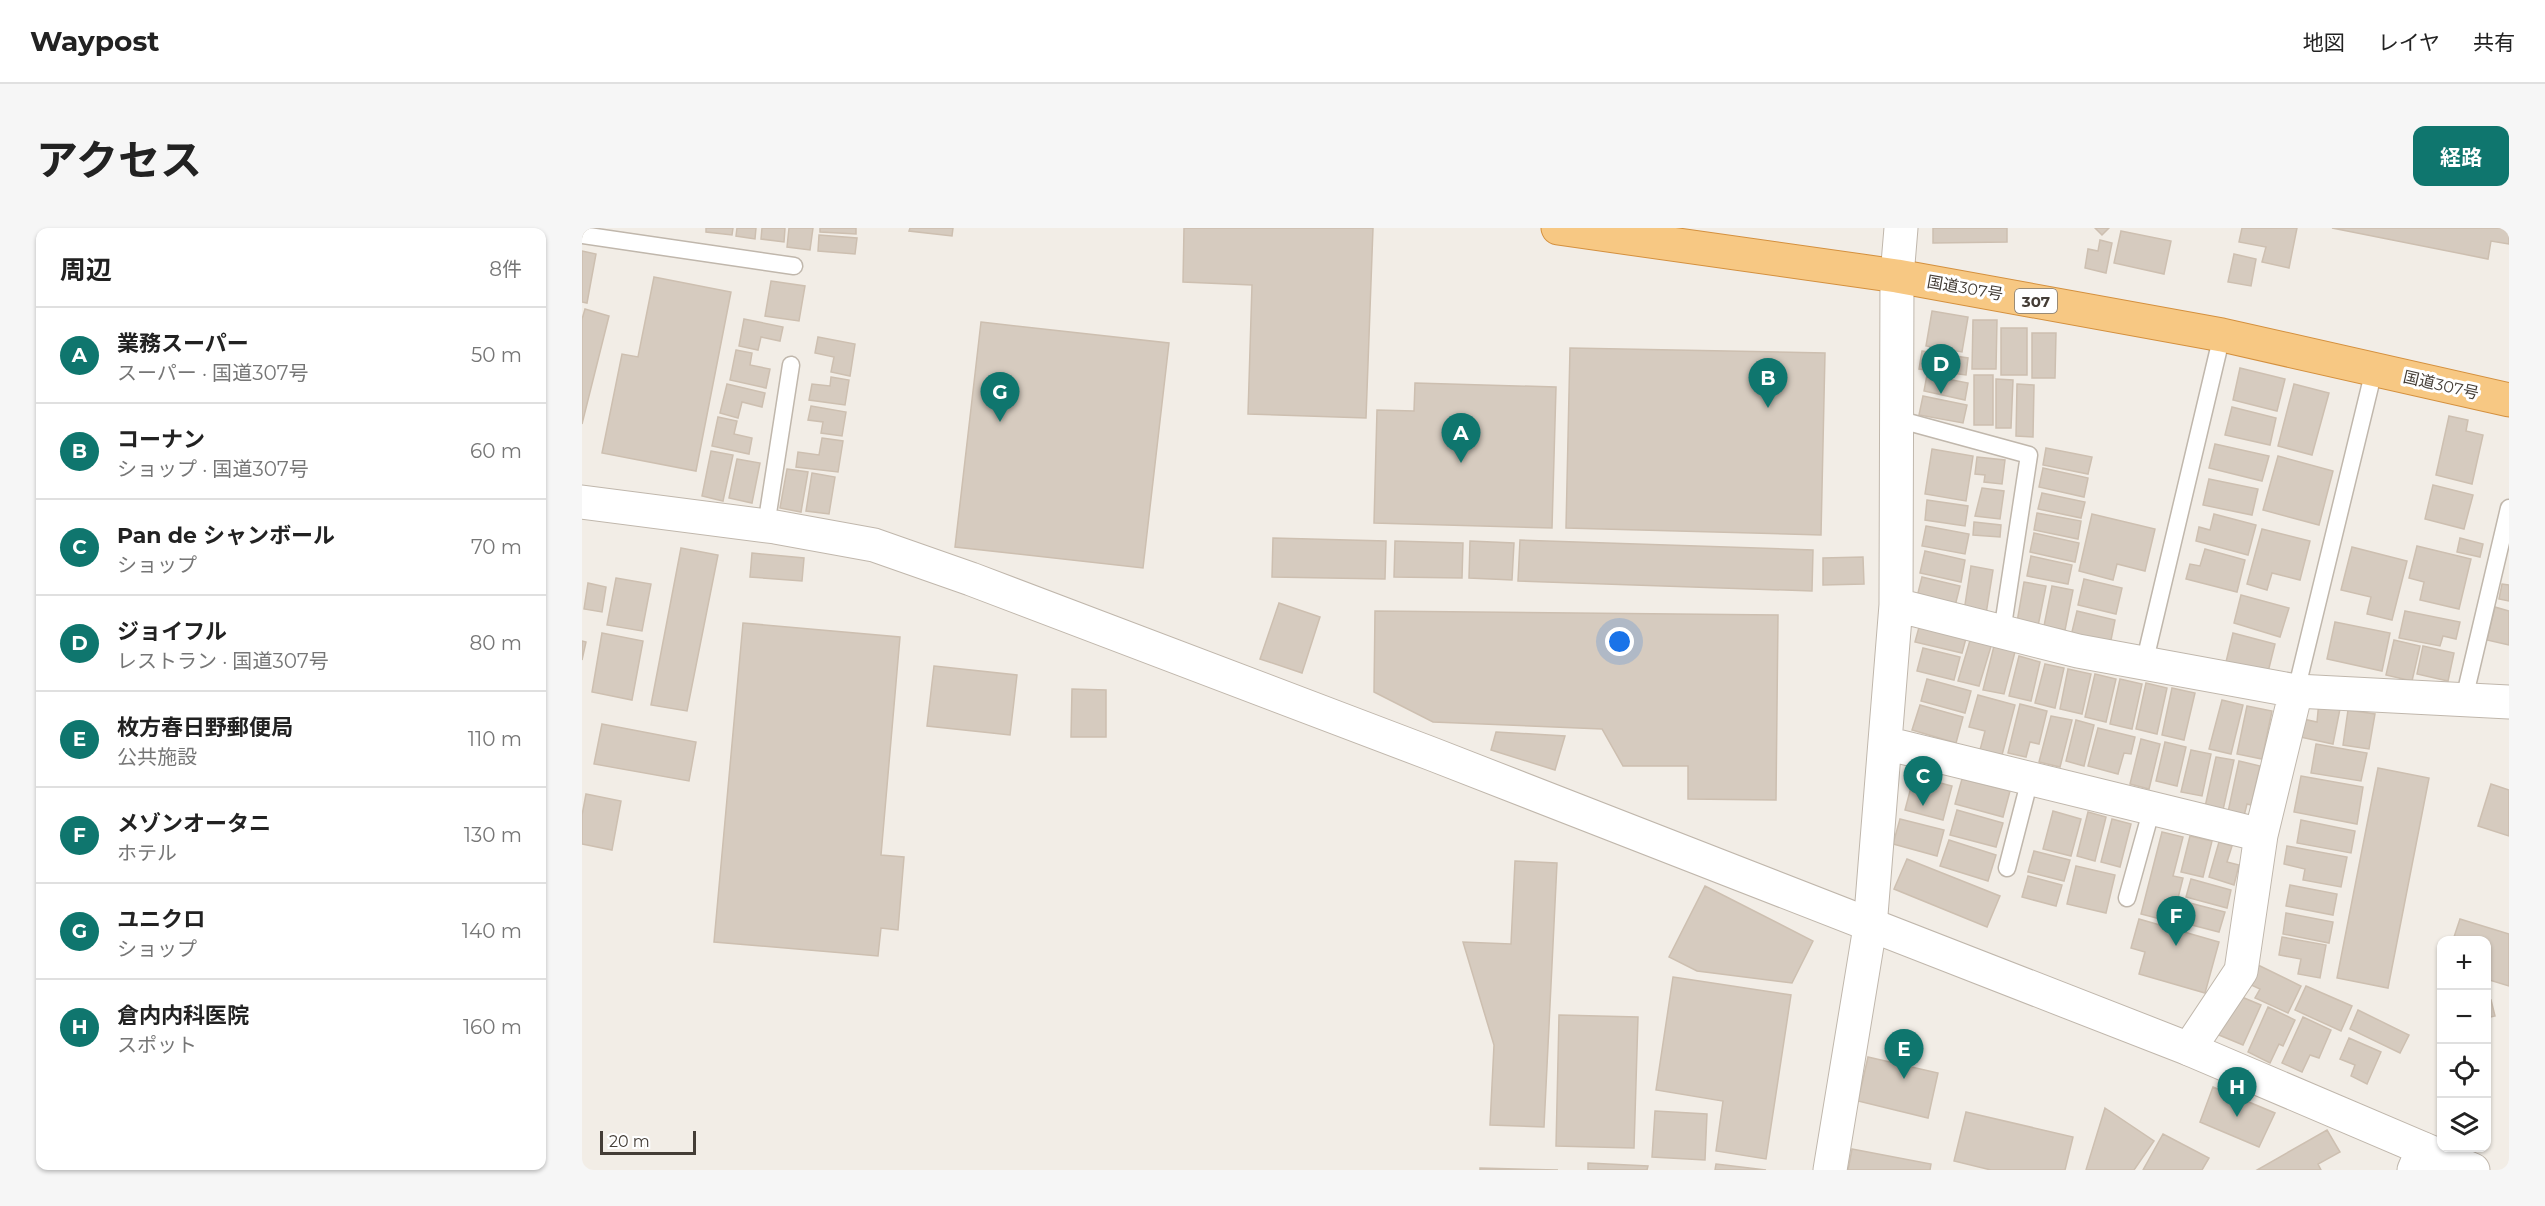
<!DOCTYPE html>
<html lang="ja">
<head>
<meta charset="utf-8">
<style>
	:root { --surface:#fff; --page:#f6f6f6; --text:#222; --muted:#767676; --line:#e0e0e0; --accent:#0f766e }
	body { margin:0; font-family:Montserrat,"Noto Sans JP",sans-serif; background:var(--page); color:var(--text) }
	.controls { position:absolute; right:18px; bottom:18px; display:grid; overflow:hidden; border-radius:12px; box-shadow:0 2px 4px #0004 }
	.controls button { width:54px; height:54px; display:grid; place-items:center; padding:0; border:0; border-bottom:2px solid var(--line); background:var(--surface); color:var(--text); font:30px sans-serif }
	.scale { position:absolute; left:18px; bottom:15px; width:96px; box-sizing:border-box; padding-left:6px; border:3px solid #443d36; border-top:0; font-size:16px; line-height:21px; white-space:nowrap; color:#443d36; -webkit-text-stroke:4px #fff; paint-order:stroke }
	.you { position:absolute; left:1038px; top:414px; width:21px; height:21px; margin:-15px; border:4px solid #fff; border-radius:50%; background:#1a73e8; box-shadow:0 0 0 9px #1a73e833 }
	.badge { display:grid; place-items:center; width:39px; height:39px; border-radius:50%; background:var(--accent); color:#fff; font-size:20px; font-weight:700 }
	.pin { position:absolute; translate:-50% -50px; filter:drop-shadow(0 2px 3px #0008) }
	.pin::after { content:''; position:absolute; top:32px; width:21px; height:18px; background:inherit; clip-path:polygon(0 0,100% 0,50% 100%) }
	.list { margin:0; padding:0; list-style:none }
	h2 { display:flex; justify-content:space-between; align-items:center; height:78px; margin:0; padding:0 24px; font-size:26px }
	h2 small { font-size:20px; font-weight:400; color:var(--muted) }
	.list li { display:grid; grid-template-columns:39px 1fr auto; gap:18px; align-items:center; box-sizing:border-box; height:96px; padding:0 24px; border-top:2px solid var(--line) }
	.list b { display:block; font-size:22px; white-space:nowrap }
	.list p { margin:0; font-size:20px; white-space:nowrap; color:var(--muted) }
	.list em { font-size:20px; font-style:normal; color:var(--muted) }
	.icon { flex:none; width:33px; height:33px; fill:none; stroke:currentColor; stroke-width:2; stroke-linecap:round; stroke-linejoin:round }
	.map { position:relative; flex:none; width:1927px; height:942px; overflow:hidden; border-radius:12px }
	header { display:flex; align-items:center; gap:36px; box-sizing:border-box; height:84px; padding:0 30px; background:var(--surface); border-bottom:2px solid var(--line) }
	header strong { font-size:28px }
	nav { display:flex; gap:33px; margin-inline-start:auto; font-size:21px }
	.intro { display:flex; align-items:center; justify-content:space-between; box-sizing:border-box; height:144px; padding:0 36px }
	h1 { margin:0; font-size:42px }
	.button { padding:15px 27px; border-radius:12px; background:var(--accent); color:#fff; font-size:21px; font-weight:700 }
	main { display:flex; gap:36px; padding:0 36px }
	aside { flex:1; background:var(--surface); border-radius:12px; box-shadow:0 2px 4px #0004 }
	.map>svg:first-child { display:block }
	.building { fill:#d6cbbf; stroke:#cdbfb0; stroke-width:1.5 }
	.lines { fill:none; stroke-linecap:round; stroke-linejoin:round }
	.service-casing { stroke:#c0b7ac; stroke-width:19 }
	.minor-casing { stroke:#c0b7ac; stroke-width:35 }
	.tertiary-casing { stroke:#c0b7ac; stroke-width:35 }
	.trunk-casing { stroke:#d4903e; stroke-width:35 }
	.service { stroke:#fff; stroke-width:16 }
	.minor { stroke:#fff; stroke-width:33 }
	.tertiary { stroke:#fff; stroke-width:33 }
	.trunk { stroke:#f7c883; stroke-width:33 }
	.labels { text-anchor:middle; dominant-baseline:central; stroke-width:6; stroke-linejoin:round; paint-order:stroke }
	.shield { fill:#fff; stroke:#7c7772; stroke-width:1.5 }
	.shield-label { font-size:15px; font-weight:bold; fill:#443d36 }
	.street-label { font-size:16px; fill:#443d36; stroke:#fff }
</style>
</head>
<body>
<header>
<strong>Waypost</strong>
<nav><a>地図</a><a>レイヤ</a><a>共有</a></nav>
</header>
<div class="intro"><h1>アクセス</h1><a class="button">経路</a></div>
<main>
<aside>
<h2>周辺<small>8件</small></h2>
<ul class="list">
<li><span class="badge">A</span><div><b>業務スーパー</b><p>スーパー · 国道307号</p></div><em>50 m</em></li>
<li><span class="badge">B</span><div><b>コーナン</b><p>ショップ · 国道307号</p></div><em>60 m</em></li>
<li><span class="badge">C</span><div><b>Pan de シャンボール</b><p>ショップ</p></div><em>70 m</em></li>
<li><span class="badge">D</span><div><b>ジョイフル</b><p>レストラン · 国道307号</p></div><em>80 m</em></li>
<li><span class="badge">E</span><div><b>枚方春日野郵便局</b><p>公共施設</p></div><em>110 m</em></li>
<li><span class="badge">F</span><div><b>メゾンオータニ</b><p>ホテル</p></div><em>130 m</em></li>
<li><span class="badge">G</span><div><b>ユニクロ</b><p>ショップ</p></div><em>140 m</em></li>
<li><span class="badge">H</span><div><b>倉内内科医院</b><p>スポット</p></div><em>160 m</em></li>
</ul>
</aside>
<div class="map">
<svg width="1927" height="942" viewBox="0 0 1927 942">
	<rect width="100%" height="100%" fill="#f2ede6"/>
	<!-- building -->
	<path class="building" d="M 124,0 L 151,0 L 150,7 L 124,4 Z
		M 155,0 L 174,0 L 173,11 L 154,8 Z
		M 180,0 L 203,0 L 202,14 L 179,11 Z
		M 207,0 L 231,0 L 228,22 L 205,19 Z
		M 238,0 L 274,0 L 274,6 L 238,4 Z
		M 328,0 L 371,0 L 370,8 L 327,3 Z
		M 602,0 L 791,0 L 784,190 L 666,186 L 670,57 L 601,54 Z
		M 1351,0 L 1425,0 L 1425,14 L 1351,15 Z
		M 1513,0 L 1527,0 L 1520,7 Z
		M 1660,0 L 1715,0 L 1707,40 L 1680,34 L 1684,19 L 1657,14 Z
		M 1750,0 L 1927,0 L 1927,16 L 1909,13 L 1906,31 Z
		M 1539,3 L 1589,13 L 1582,46 L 1532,35 Z
		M 237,7 L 275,10 L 273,26 L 236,23 Z
		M 1518,12 L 1530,15 L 1524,45 L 1503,40 L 1506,21 L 1516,23 Z
		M 0,23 L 14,26 L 5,75 L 0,74 Z
		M 1652,26 L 1674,31 L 1669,58 L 1646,54 Z
		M 72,49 L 149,64 L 114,243 L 20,225 L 40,126 L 56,129 Z
		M 189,53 L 223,58 L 217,93 L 183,88 Z
		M 3,81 L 27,88 L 0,196 L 0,91 Z
		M 1350,83 L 1386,89 L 1380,124 L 1344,118 Z
		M 162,91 L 201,99 L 198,113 L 179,109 L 176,122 L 157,118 Z
		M 1391,92 L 1415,92 L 1414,141 L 1390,141 Z
		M 399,94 L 587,115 L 561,340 L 373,319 Z
		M 1419,100 L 1445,100 L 1445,147 L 1419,147 Z
		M 1450,105 L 1474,105 L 1473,150 L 1450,150 Z
		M 236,109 L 273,116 L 268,148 L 249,144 L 252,129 L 233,125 Z
		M 988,120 L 1243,125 L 1239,307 L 984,300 Z
		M 154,122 L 170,125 L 168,137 L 188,141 L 184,160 L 148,152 Z
		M 1340,123 L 1386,130 L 1384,147 L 1337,141 Z
		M 1658,140 L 1703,151 L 1695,183 L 1651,172 Z
		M 1345,147 L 1386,155 L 1383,172 L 1342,163 Z
		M 1392,147 L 1411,147 L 1411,197 L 1392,197 Z
		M 249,149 L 267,152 L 263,177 L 227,172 L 230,156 L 248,158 Z
		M 1414,151 L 1431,152 L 1429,200 L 1414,200 Z
		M 833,155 L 974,159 L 970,300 L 792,295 L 795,182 L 832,183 Z
		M 145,156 L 183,165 L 180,179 L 160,174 L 156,190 L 138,185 Z
		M 1435,156 L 1452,157 L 1451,209 L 1434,208 Z
		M 1712,156 L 1747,165 L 1730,227 L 1696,218 Z
		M 1341,168 L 1385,177 L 1381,195 L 1337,187 Z
		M 229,178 L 264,184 L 260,208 L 239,205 L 241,194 L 226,192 Z
		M 1650,179 L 1694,190 L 1688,217 L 1643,207 Z
		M 1867,188 L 1886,192 L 1884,203 L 1901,207 L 1890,256 L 1854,247 Z
		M 136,189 L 155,193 L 152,206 L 170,210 L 167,226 L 130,218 Z
		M 240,210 L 261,213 L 256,244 L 214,239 L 216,224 L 237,227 Z
		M 1633,216 L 1687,228 L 1680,253 L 1627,240 Z
		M 1464,220 L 1510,229 L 1506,246 L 1461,237 Z
		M 1350,221 L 1391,228 L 1384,273 L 1343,266 Z
		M 129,223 L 151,227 L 141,273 L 120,268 Z
		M 1696,228 L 1751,243 L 1737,297 L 1681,282 Z
		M 1395,229 L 1423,232 L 1420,256 L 1402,254 L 1403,247 L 1393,246 Z
		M 155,231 L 178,235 L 170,275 L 147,270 Z
		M 1461,240 L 1506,250 L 1502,269 L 1457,259 Z
		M 205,241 L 226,244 L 219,284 L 198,280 Z
		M 230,245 L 253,249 L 247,286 L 224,283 Z
		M 1627,251 L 1676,261 L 1670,287 L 1621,277 Z
		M 1851,257 L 1891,267 L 1882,301 L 1843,291 Z
		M 1400,260 L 1422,263 L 1418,291 L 1393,288 Z
		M 1460,265 L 1503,274 L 1499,290 L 1456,281 Z
		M 1345,272 L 1386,278 L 1383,298 L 1343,292 Z
		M 1455,285 L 1499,293 L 1496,311 L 1452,302 Z
		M 1510,286 L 1573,301 L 1563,343 L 1535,336 L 1531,352 L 1497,343 Z
		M 1632,286 L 1674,297 L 1666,327 L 1614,313 L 1617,299 L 1628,302 Z
		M 1392,294 L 1419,297 L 1418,309 L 1391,307 Z
		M 1344,298 L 1387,306 L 1383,326 L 1340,318 Z
		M 1680,301 L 1728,313 L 1718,352 L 1690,345 L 1685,362 L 1665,356 Z
		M 1452,305 L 1497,315 L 1493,334 L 1448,324 Z
		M 691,310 L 804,313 L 803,351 L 690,349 Z
		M 1878,310 L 1901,316 L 1898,329 L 1875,324 Z
		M 938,312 L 1231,322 L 1230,363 L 936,353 Z
		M 813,313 L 881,315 L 880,350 L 812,349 Z
		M 888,313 L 932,315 L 930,352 L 887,350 Z
		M 1835,318 L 1889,331 L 1877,381 L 1838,372 L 1842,354 L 1827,350 Z
		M 1770,319 L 1825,333 L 1810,392 L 1785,386 L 1789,369 L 1759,362 Z
		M 99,320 L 136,327 L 105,483 L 69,477 Z
		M 1623,321 L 1663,332 L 1655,364 L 1604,351 L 1608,336 L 1618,338 Z
		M 1343,323 L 1383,332 L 1379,354 L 1338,345 Z
		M 170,325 L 222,330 L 220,353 L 168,349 Z
		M 1449,328 L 1490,337 L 1486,356 L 1445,348 Z
		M 1281,329 L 1282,356 L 1241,357 L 1241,330 Z
		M 1389,338 L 1411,342 L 1404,386 L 1382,383 Z
		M 1340,349 L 1378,358 L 1373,378 L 1335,369 Z
		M 34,350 L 69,356 L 60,403 L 25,397 Z
		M 1502,351 L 1540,360 L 1534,386 L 1496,377 Z
		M 1442,354 L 1464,358 L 1456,398 L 1435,394 Z
		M 6,355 L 24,359 L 20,384 L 2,381 Z
		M 1920,356 L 1927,357 L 1927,373 L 1917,371 Z
		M 1470,358 L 1491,362 L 1483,402 L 1462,398 Z
		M 1659,367 L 1707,380 L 1698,409 L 1652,395 Z
		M 697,375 L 738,389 L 720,445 L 678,431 Z
		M 1913,379 L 1927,383 L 1927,417 L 1905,412 Z
		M 793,383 L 1196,387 L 1194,572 L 1106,571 L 1106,538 L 1041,538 L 1020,501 L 851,494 L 792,464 Z
		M 1495,383 L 1533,392 L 1528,417 L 1489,408 Z
		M 1823,383 L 1878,394 L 1874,411 L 1861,408 L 1858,418 L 1817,410 Z
		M 1339,392 L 1386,403 L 1380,425 L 1333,414 Z
		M 1753,394 L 1808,405 L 1800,443 L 1745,431 Z
		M 161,395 L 318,409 L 299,627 L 322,629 L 316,702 L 299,700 L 296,728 L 132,714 Z
		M 20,405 L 61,413 L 50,472 L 10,464 Z
		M 1651,405 L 1693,416 L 1686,444 L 1644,434 Z
		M 1389,409 L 1410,415 L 1397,458 L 1376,453 Z
		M 1812,412 L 1838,418 L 1830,453 L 1804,447 Z
		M 0,413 L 4,414 L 0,432 Z
		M 1413,414 L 1434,420 L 1422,466 L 1401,462 Z
		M 1841,418 L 1872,425 L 1866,453 L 1835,446 Z
		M 1341,420 L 1378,429 L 1372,452 L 1335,443 Z
		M 1437,428 L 1458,434 L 1449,473 L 1427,468 Z
		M 1463,436 L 1482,440 L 1473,480 L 1453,475 Z
		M 352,438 L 435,447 L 428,507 L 345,498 Z
		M 1486,441 L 1509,446 L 1500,486 L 1478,481 Z
		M 1513,446 L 1534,451 L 1524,494 L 1503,489 Z
		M 1345,451 L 1389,463 L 1383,485 L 1339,473 Z
		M 1538,451 L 1560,456 L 1550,501 L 1528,496 Z
		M 1564,455 L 1585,460 L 1575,506 L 1554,501 Z
		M 1590,460 L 1613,465 L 1602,512 L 1580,507 Z
		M 490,461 L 524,462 L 524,509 L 489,509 Z
		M 1396,467 L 1433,477 L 1420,527 L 1398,522 L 1403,503 L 1387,499 Z
		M 1640,472 L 1661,477 L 1649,526 L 1627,521 Z
		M 1737,473 L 1759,476 L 1751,516 L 1718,509 L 1721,491 L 1735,494 Z
		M 1438,476 L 1465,483 L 1457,516 L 1448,514 L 1444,529 L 1426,525 Z
		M 1338,477 L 1381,489 L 1374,515 L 1330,502 Z
		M 1665,478 L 1690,483 L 1680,531 L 1655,526 Z
		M 1766,482 L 1793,486 L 1787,521 L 1761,517 Z
		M 1469,488 L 1490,492 L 1478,539 L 1457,534 Z
		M 1494,492 L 1512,497 L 1502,538 L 1484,533 Z
		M 20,496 L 114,514 L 107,553 L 12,536 Z
		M 1516,500 L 1553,509 L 1549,526 L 1542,525 L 1536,546 L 1506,538 Z
		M 914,504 L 983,508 L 973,542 L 909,522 Z
		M 1559,511 L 1578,516 L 1567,561 L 1548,556 Z
		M 1583,514 L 1604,519 L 1595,558 L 1574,553 Z
		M 1734,516 L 1785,525 L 1779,553 L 1729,545 Z
		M 1609,522 L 1629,526 L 1620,568 L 1599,564 Z
		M 1634,529 L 1652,532 L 1641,582 L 1623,579 Z
		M 1657,533 L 1678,538 L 1669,577 L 1665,576 L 1662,588 L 1646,584 Z
		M 1796,540 L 1847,550 L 1806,760 L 1755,750 Z
		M 1332,548 L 1370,558 L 1361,592 L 1323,582 Z
		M 1719,548 L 1781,559 L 1775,596 L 1712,584 Z
		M 1380,551 L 1428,563 L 1421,589 L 1373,576 Z
		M 1909,556 L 1927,562 L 1927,608 L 1896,598 Z
		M 4,566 L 39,573 L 30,622 L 0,616 L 0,587 Z
		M 1375,582 L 1421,595 L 1414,619 L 1368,607 Z
		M 1471,583 L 1499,591 L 1489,628 L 1461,621 Z
		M 1506,584 L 1524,589 L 1513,633 L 1495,628 Z
		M 1318,591 L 1362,602 L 1355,628 L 1311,616 Z
		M 1530,591 L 1549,596 L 1538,639 L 1519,634 Z
		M 1719,592 L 1773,603 L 1769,625 L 1715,615 Z
		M 1580,604 L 1601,609 L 1591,648 L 1601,650 L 1590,694 L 1559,686 Z
		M 1608,608 L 1630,613 L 1621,649 L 1599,644 Z
		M 1367,612 L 1414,627 L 1406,653 L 1358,638 Z
		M 1637,614 L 1650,618 L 1645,634 L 1657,637 L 1652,657 L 1627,649 Z
		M 1705,618 L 1765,629 L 1759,659 L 1721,652 L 1723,641 L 1702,636 Z
		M 1452,623 L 1488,632 L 1482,653 L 1446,644 Z
		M 1325,631 L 1418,668 L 1405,699 L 1312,661 Z
		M 933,633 L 975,635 L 962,899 L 908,897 L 912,817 L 881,714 L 929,716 Z
		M 1494,638 L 1533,647 L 1524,685 L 1485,676 Z
		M 1446,648 L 1480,657 L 1474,678 L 1440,669 Z
		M 1609,651 L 1649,662 L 1645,680 L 1604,669 Z
		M 1708,657 L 1755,666 L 1751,687 L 1704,678 Z
		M 1123,658 L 1231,713 L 1210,755 L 1115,743 L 1087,729 Z
		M 1604,674 L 1643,684 L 1637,704 L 1598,694 Z
		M 1704,685 L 1751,694 L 1747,715 L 1701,706 Z
		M 1557,691 L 1637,714 L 1623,765 L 1557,746 L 1563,724 L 1549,720 Z
		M 1878,691 L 1927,706 L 1927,758 L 1904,751 L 1904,712 L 1871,712 Z
		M 1700,709 L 1744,717 L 1738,750 L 1716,746 L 1719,731 L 1697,727 Z
		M 1676,737 L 1719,758 L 1706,785 L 1673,770 L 1678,761 L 1667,756 Z
		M 1091,749 L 1209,767 L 1184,931 L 1134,923 L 1141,873 L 1074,862 Z
		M 1724,758 L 1770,778 L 1759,803 L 1713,782 Z
		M 1655,767 L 1679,777 L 1661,817 L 1637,807 Z
		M 1909,772 L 1913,788 L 1904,790 L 1904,773 Z
		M 1686,779 L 1713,792 L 1701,818 L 1697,816 L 1688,835 L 1666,824 Z
		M 1776,782 L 1827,807 L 1818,825 L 1768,801 Z
		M 977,787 L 1056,789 L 1052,920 L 974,918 Z
		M 1721,789 L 1749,802 L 1737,830 L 1728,827 L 1720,844 L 1700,835 Z
		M 1767,810 L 1799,824 L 1785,856 L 1769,848 L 1773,837 L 1758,831 Z
		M 1286,829 L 1356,845 L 1346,890 L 1276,873 Z
		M 1631,859 L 1693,885 L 1677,919 L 1618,894 Z
		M 1523,880 L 1572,913 L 1552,942 L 1504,942 Z
		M 1073,883 L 1125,886 L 1123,932 L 1070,929 Z
		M 1384,884 L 1491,909 L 1483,942 L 1409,942 L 1372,933 Z
		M 1745,902 L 1758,924 L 1736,936 L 1739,942 L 1675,942 Z
		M 1581,906 L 1627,930 L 1620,942 L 1561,942 Z
		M 1270,921 L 1349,936 L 1348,942 L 1266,942 Z
		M 1006,935 L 1066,938 L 1065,942 L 1006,942 Z
		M 1134,936 L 1184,942 L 1133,942 Z
		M 898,940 L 976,942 L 898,942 Z"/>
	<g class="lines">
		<!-- service casing -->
		<g class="service-casing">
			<path id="service" d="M 0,7 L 212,38
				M 1315,191 L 1447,227 L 1420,404
				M 184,298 L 209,137
				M 1562,436 L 1640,107
				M 1714,463 L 1792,142
				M 1882,471 L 1927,280
				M 1425,640 L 1448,551
				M 1545,670 L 1570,580"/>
		</g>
		<!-- minor casing -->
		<g class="minor-casing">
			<path id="minor" d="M 1314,377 L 1496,423 L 1714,463 L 1927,474
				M 1303,515 L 1679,607
				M 1607,821 L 1659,743 L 1679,607 L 1714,463
				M 1248,942 L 1288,699 L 1314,377 L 1315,48 L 1319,0
				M 1832,942 L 1841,921"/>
		</g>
		<!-- tertiary casing -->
		<g class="tertiary-casing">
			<path id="tertiary" d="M 0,274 L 193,299 L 292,317 L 389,351 L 850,526 L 1607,821 L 1891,942"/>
		</g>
		<!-- trunk casing -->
		<g class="trunk-casing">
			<path id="trunk" d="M 976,0 L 1315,48 L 1640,107 L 1927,172"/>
		</g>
		<!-- service -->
		<use href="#service" class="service"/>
		<!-- minor -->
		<use href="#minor" class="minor"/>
		<!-- tertiary -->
		<use href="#tertiary" class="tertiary"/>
		<!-- trunk -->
		<use href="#trunk" class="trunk"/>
	</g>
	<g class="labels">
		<!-- shield labels -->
		<rect class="shield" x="1433" y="61" width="42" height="24" rx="4.5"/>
		<g class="shield-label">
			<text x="1454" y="73">307</text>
		</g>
		<!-- street labels -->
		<g class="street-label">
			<text transform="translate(1383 60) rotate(10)">国道307号</text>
			<text transform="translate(1859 157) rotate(13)">国道307号</text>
		</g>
	</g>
</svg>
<div class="controls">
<button>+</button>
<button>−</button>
<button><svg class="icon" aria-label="locate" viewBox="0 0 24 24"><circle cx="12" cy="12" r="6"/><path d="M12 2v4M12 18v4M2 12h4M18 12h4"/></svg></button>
<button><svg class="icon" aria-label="layers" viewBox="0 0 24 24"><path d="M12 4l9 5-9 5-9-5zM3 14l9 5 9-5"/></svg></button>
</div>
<div class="scale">20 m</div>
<div class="you"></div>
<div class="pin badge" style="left:879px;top:235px">A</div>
<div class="pin badge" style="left:1186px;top:180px">B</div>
<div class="pin badge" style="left:1341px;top:578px">C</div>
<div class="pin badge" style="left:1359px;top:166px">D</div>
<div class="pin badge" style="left:1322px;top:851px">E</div>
<div class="pin badge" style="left:1594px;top:718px">F</div>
<div class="pin badge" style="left:418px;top:194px">G</div>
<div class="pin badge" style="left:1655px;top:889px">H</div>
</div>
</main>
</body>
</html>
